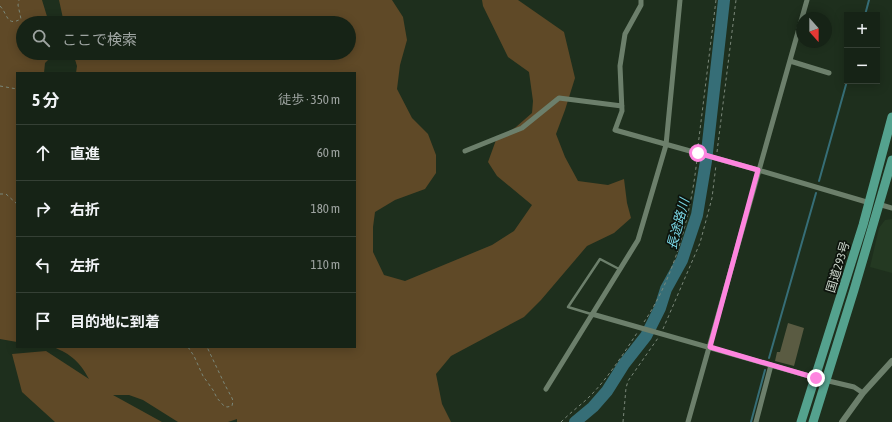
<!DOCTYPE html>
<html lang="ja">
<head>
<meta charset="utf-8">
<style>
	:root { --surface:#162316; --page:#1f2b1f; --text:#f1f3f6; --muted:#9ea4a1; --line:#354035 }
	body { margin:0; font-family:"Asap Condensed","Noto Sans JP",sans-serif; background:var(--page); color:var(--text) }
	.controls { position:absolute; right:12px; top:12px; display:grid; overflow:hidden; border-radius:0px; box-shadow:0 2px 10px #0003 }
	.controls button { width:36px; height:36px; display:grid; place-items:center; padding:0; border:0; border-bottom:1px solid var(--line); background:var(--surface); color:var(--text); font:20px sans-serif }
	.compass { position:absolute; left:796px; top:12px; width:36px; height:36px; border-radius:50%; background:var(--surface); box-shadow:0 2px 10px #0003; rotate:159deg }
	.stop { position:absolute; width:12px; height:12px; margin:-9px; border:3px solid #fe85df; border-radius:50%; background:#fff }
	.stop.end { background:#fe85df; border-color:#fff; box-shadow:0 1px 4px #0008 }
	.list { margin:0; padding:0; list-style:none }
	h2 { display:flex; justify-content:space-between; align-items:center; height:52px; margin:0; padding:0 16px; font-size:17px }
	h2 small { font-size:13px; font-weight:400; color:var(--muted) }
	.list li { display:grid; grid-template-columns:26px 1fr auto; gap:12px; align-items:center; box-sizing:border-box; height:56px; padding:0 16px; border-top:1px solid var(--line) }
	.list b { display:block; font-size:15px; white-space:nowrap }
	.list em { font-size:13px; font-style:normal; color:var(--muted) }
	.icon { flex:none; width:22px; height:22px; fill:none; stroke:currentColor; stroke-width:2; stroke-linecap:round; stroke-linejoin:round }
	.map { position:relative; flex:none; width:892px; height:422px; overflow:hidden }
	.search { position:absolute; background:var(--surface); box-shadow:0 2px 10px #0003; left:16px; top:16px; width:340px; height:44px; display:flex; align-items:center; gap:10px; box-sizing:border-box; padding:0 14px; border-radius:22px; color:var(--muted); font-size:15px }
	.panel { position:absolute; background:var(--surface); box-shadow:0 2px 10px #0003; left:16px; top:72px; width:340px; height:276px; border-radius:0px }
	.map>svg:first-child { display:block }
	.built { fill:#243922 }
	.green { fill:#5f4927 }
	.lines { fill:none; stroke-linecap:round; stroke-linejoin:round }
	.stream { stroke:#366e77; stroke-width:2 }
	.river { stroke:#366e77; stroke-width:12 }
	.building { fill:#5a5b42 }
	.path { stroke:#7b887a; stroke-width:1; stroke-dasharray:3 3; stroke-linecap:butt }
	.service { stroke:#6c7f6b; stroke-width:2.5 }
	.minor { stroke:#6c7f6b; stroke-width:5 }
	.tertiary { stroke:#6c7f6b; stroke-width:6 }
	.trunk { stroke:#54a28e; stroke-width:9 }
	.route { stroke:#fe85df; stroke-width:5 }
	.labels { text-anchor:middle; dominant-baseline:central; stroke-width:3.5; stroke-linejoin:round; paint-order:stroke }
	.street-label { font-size:12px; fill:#cdd7cc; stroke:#0d140d }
	.water-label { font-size:13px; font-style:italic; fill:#7ad7e6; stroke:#0d140d }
</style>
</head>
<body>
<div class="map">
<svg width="892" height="422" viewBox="0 0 892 422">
	<rect width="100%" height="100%" fill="#1e2f1d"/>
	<!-- built -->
	<path class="built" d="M 892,219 L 892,273 L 870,267 L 879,228 L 885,220 Z"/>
	<!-- green -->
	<path class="green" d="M 0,0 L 42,0 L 49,23 L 23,23 L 23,53 L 55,53 L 45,63 L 44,73 L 17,73 L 17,342 L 0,339 Z
		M 59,0 L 392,0 L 403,17 L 407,40 L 400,65 L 397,89 L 412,118 L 428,134 L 436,155 L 436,173 L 425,189 L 395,200 L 375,212 L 373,227 L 373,252 L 384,275 L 405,281 L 492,245 L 514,231 L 532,205 L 497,176 L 488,162 L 496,140 L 516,127 L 532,113 L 533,101 L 529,72 L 508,57 L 483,6 L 482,0 L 518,0 L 564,32 L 575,78 L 565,110 L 556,134 L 565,157 L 578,181 L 608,185 L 624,179 L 627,203 L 631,218 L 614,233 L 587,246 L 541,300 L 524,317 L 451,356 L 436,374 L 442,404 L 451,422 L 237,422 L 237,419 L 228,422 L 178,422 L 143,400 L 129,395 L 113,395 L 162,422 L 55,422 L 22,392 L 12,354 L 46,351 L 89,379 C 80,362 71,354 53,347 L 355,347 L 355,73 L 76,73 L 77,66 L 73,53 L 349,53 L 349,23 L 64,23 Z"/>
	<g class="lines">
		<!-- stream -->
		<path class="stream" d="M 865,15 L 869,0
			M 819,181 L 847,81
			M 769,358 L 816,193
			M 751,422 L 765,370"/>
		<!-- river -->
		<path class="river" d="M 575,422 L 593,407 L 607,391 L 624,364 L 646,336 L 660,308 L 666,289 L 682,260 L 697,215 L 706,161 L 724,0"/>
	</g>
	<!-- building -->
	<path class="building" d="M 788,323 L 804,328 L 794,366 L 775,361 L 777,352 L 780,352 Z"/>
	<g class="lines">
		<!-- path -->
		<path class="path" d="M 0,6 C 8,14 6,27 21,19 L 18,5 L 19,0
			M 0,86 L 17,89
			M 698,146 L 716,0
			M 717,152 L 736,0
			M 0,194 L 6,194 L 17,204
			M 644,322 C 675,276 691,214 697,159
			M 663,329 L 700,243 L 712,198 L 716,165
			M 188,347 L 194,356 L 203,376 L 213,390 L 217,398 L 224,406 L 227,407 L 232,406 L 233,401 L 232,398 L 225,385 L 207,347
			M 561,422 C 569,414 578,407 586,400 C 606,381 622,356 637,333
			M 623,422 L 626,388 L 628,381 L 658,338"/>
		<!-- service -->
		<path class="service" d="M 591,314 L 568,307 L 600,259 L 619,269"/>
		<!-- minor -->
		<path class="minor" d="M 641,0 L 641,5 L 625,34 L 620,66 L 622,111 L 615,130 L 758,170 L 870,203
			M 790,61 L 829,73
			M 465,151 L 522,128 L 559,98 L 622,106
			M 878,204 L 892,208
			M 592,314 L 816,378 L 854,387 L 863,393
			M 546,389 L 638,240 L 666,145 L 680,0
			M 688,422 L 807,0
			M 756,422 L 771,365"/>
		<!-- tertiary -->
		<path class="tertiary" d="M 842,422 L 863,393 L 892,361"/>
		<!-- trunk -->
		<path class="trunk" d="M 801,422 L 863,225 L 892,117
			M 813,422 L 854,290 L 892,160"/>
	</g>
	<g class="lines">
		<!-- route -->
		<path class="route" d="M 698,153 L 758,170 L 710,347 L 816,378"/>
	</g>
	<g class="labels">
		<!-- street labels -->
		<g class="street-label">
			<text transform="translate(838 267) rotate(-73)">国道293号</text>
		</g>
		<!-- water labels -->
		<g class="water-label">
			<text transform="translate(678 224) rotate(-75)">長途路川</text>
		</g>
	</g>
</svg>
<div class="controls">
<button>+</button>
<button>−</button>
</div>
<svg class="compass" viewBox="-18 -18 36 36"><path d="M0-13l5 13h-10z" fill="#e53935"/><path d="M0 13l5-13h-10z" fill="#9ea4a1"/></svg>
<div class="stop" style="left:698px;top:153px"></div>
<div class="stop end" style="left:816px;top:378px"></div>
<div class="search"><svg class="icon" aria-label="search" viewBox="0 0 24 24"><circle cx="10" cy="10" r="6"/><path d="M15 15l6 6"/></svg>ここで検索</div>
<section class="panel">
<h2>5 分<small>徒歩 · 350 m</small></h2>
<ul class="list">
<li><svg class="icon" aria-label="ahead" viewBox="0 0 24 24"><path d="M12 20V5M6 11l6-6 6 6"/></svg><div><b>直進</b></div><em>60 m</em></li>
<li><svg class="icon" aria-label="right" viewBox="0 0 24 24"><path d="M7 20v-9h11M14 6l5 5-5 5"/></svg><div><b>右折</b></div><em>180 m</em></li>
<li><svg class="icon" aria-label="left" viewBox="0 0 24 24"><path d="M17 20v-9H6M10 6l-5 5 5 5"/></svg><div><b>左折</b></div><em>110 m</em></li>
<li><svg class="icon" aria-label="arrive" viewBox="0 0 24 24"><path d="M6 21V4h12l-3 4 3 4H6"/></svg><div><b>目的地に到着</b></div></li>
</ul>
</section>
</div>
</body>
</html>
